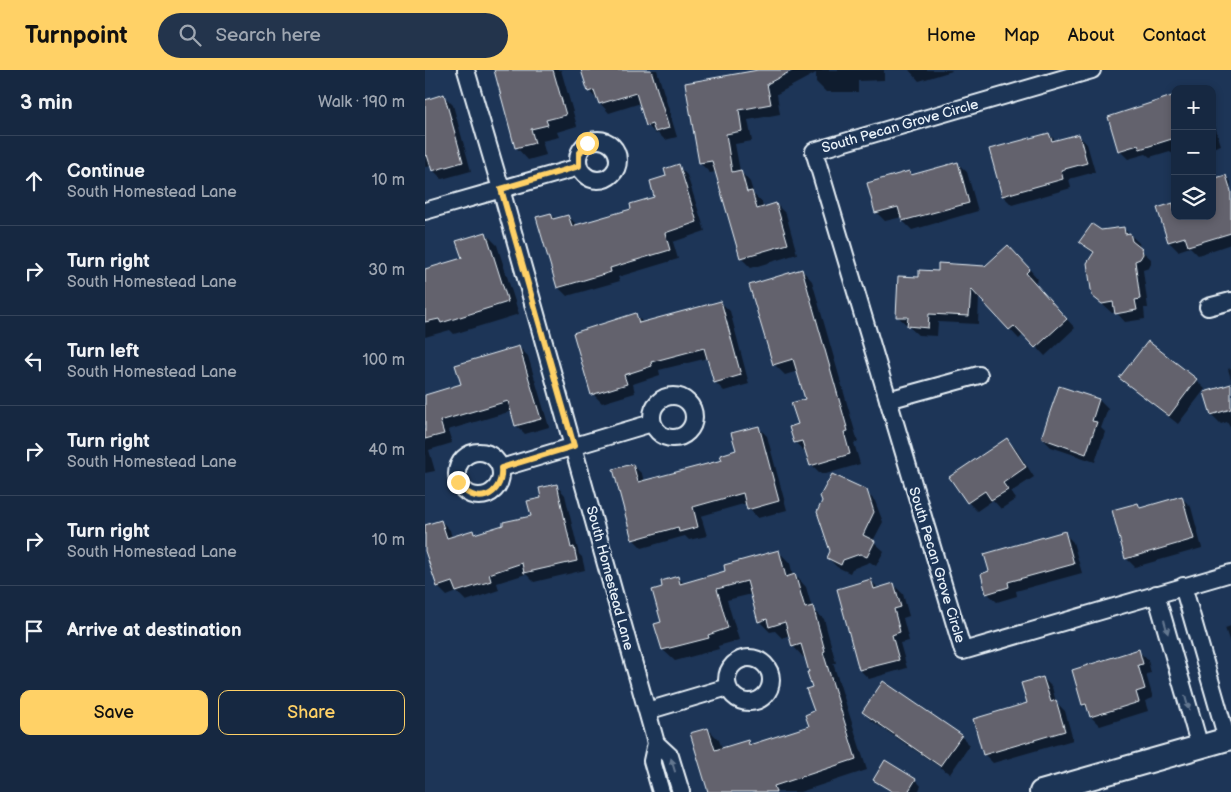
<!DOCTYPE html>
<html lang="en">
<head>
<meta charset="utf-8">
<style>
	:root { --surface:#162841; --page:#23344c; --text:#f1f3f6; --muted:#9ea6b1; --line:#35445a; --accent:#ffd166 }
	body { margin:0; font-family:"Balsamiq Sans",sans-serif; background:var(--page); color:var(--text) }
	.controls { position:absolute; right:15px; top:15px; display:grid; overflow:hidden; border-radius:10px; box-shadow:0 2px 8px #0003 }
	.controls button { width:45px; height:45px; display:grid; place-items:center; padding:0; border:0; border-bottom:1px solid var(--line); background:var(--surface); color:var(--text); font:25px sans-serif }
	.stop { position:absolute; width:15px; height:15px; margin:-11px; border:4px solid #ffd166; border-radius:50%; background:#fff }
	.stop.end { background:#ffd166; border-color:#fff; box-shadow:0 1px 5px #0008 }
	.list { margin:0; padding:0; list-style:none }
	h2 { display:flex; justify-content:space-between; align-items:center; height:65px; margin:0; padding:0 20px; font-size:21px }
	h2 small { font-size:16px; font-weight:400; color:var(--muted) }
	.list li { display:grid; grid-template-columns:32px 1fr auto; gap:15px; align-items:center; box-sizing:border-box; height:90px; padding:0 20px; border-top:1px solid var(--line) }
	.list b { display:block; font-size:19px; white-space:nowrap }
	.list p { margin:0; font-size:16px; white-space:nowrap; color:var(--muted) }
	.list em { font-size:16px; font-style:normal; color:var(--muted) }
	.actions { display:flex; gap:10px; padding:15px 20px }
	.actions a { flex:1; padding:11px 0; border:1px solid var(--accent); border-radius:10px; text-align:center; font-size:18px; color:var(--accent) }
	.actions .main { background:var(--accent); color:#111 }
	.icon { flex:none; width:28px; height:28px; fill:none; stroke:currentColor; stroke-width:2; stroke-linecap:round; stroke-linejoin:round }
	.map { position:relative; flex:none; width:806px; height:722px; overflow:hidden }
	header { display:flex; align-items:center; gap:30px; box-sizing:border-box; height:70px; padding:0 25px; background:var(--accent); color:#111 }
	header strong { font-size:24px }
	nav { display:flex; gap:28px; margin-inline-start:auto; font-size:18px }
	.search { width:350px; height:45px; background:var(--page); display:flex; align-items:center; gap:12px; box-sizing:border-box; padding:0 18px; border-radius:28px; color:var(--muted); font-size:19px }
	main { display:flex }
	aside { flex:1; background:var(--surface) }
	.map>svg:first-child { display:block }
	.shadow { fill:#0007 }
	.building { fill:#63626d; stroke:#e8f1f8 }
	.lines { fill:none; stroke-linecap:round; stroke-linejoin:round }
	.street-casing { stroke:#e8f1f8; stroke-width:20 }
	.secondary-casing { stroke:#e8f1f8; stroke-width:26 }
	.street { stroke:#1d3557; stroke-width:16 }
	.secondary { stroke:#1d3557; stroke-width:22 }
	.oneway { fill:#64778f }
	.route { stroke:#ffd166; stroke-width:6 }
	.labels { text-anchor:middle; dominant-baseline:central; stroke-width:5; stroke-linejoin:round; paint-order:stroke }
	.street-label { font-size:14px; fill:#e8f1f8; stroke:#1d3557 }
</style>
</head>
<body>
<header>
<strong>Turnpoint</strong>
<div class="search"><svg class="icon" aria-label="search" viewBox="0 0 24 24"><circle cx="10" cy="10" r="6"/><path d="M15 15l6 6"/></svg>Search here</div>
<nav><a>Home</a><a>Map</a><a>About</a><a>Contact</a></nav>
</header>
<main>
<aside>
<h2>3 min<small>Walk · 190 m</small></h2>
<ul class="list">
<li><svg class="icon" aria-label="ahead" viewBox="0 0 24 24"><path d="M12 20V5M6 11l6-6 6 6"/></svg><div><b>Continue</b><p>South Homestead Lane</p></div><em>10 m</em></li>
<li><svg class="icon" aria-label="right" viewBox="0 0 24 24"><path d="M7 20v-9h11M14 6l5 5-5 5"/></svg><div><b>Turn right</b><p>South Homestead Lane</p></div><em>30 m</em></li>
<li><svg class="icon" aria-label="left" viewBox="0 0 24 24"><path d="M17 20v-9H6M10 6l-5 5 5 5"/></svg><div><b>Turn left</b><p>South Homestead Lane</p></div><em>100 m</em></li>
<li><svg class="icon" aria-label="right" viewBox="0 0 24 24"><path d="M7 20v-9h11M14 6l5 5-5 5"/></svg><div><b>Turn right</b><p>South Homestead Lane</p></div><em>40 m</em></li>
<li><svg class="icon" aria-label="right" viewBox="0 0 24 24"><path d="M7 20v-9h11M14 6l5 5-5 5"/></svg><div><b>Turn right</b><p>South Homestead Lane</p></div><em>10 m</em></li>
<li><svg class="icon" aria-label="arrive" viewBox="0 0 24 24"><path d="M6 21V4h12l-3 4 3 4H6"/></svg><div><b>Arrive at destination</b></div></li>
</ul>
<div class="actions"><a class="main">Save</a><a>Share</a></div>
</aside>
<div class="map">
<svg width="806" height="722" viewBox="0 0 806 722">
	<rect width="100%" height="100%" fill="#1d3557"/>
	<filter id="ink" filterUnits="userSpaceOnUse"><feTurbulence type="fractalNoise" baseFrequency=".02" numOctaves="2"/><feDisplacementMap in="SourceGraphic" scale="10" xChannelSelector="R" yChannelSelector="G"/><feConvolveMatrix kernelMatrix="1 2 1 2 8 2 1 2 1" color-interpolation-filters="sRGB"/></filter>
	<g filter="url(#ink)">
		<!-- shadow -->
		<path class="shadow" d="M 70,0 L 136,0 L 152,56 L 132,62 L 134,67 L 117,71 L 121,85 L 103,90 L 92,78 Z
			M 158,0 L 232,0 L 252,67 L 240,70 L 233,63 L 231,64 L 222,55 L 216,33 L 184,43 L 164,21 Z
			M 340,0 L 365,0 L 361,2 L 361,5 L 370,0 L 459,0 L 459,10 L 433,11 L 433,22 L 401,22 L 391,12 L 391,3 L 352,24 L 355,44 L 323,50 L 327,71 L 310,74 L 315,101 L 325,112 L 329,125 L 337,132 L 338,138 L 351,134 L 361,144 L 372,184 L 326,198 L 316,188 L 291,102 L 285,103 L 275,93 Z
			M 484,0 L 526,0 L 527,1 L 494,11 Z
			M 19,26 L 28,35 L 46,101 L 17,109 L 8,100 L 7,96 L 0,97 L 0,31 Z
			M 750,27 L 750,87 L 745,81 L 725,87 L 721,84 L 703,89 L 694,80 Z
			M 787,47 L 796,75 L 787,78 Z
			M 624,64 L 631,71 L 653,65 L 662,74 L 670,102 L 644,109 L 646,118 L 587,135 L 578,126 Z
			M 532,93 L 542,102 L 553,141 L 487,160 L 478,151 L 477,147 L 460,151 L 451,142 L 484,103 L 487,106 Z
			M 253,96 L 262,105 L 280,161 L 248,172 L 253,189 L 193,207 L 195,211 L 142,226 L 133,217 L 126,144 L 131,149 L 143,146 L 153,156 L 208,140 L 231,127 L 243,107 Z
			M 801,106 L 806,112 L 806,174 L 773,185 L 765,177 L 753,181 L 744,172 L 748,134 L 750,136 L 750,146 L 787,146 Z
			M 698,158 L 714,173 L 715,179 L 726,189 L 726,194 L 724,198 L 718,200 L 723,238 L 719,238 L 720,249 L 700,252 L 691,242 L 687,243 L 668,226 L 669,184 L 656,172 L 676,162 Z
			M 60,163 L 72,175 L 94,244 L 29,264 L 25,260 L 0,267 L 0,201 L 38,189 Z
			M 592,185 L 613,209 L 609,213 L 650,258 L 620,286 L 599,264 L 594,269 L 554,226 L 553,254 L 513,252 L 512,266 L 493,265 L 472,246 L 495,208 L 514,203 L 561,197 Z
			M 377,200 L 387,211 L 433,372 L 429,373 L 435,394 L 401,404 L 396,404 L 385,393 L 382,383 L 381,383 L 370,372 L 382,330 L 373,301 L 360,305 L 349,294 Z
			M 295,232 L 305,241 L 324,314 L 299,321 L 290,312 L 283,288 L 234,300 L 235,305 L 208,314 L 210,323 L 177,333 L 168,324 L 210,245 L 219,253 Z
			M 723,273 L 771,310 L 780,319 L 753,354 L 705,316 L 696,308 Z
			M 94,277 L 103,286 L 124,357 L 100,364 L 91,355 L 87,341 L 23,360 L 27,373 L 4,380 L 10,401 L 0,403 L 0,326 L 38,315 Z
			M 806,298 L 806,309 L 803,299 Z
			M 806,315 L 806,359 L 802,352 L 796,354 L 787,345 Z
			M 674,330 L 683,339 L 676,358 L 680,362 L 670,392 L 626,377 L 617,368 Z
			M 333,357 L 342,366 L 362,440 L 333,448 L 324,439 L 322,433 L 276,446 L 282,466 L 264,470 L 260,466 L 217,478 L 208,469 L 208,395 L 217,404 L 219,412 L 299,391 L 313,381 Z
			M 582,370 L 591,379 L 609,407 L 586,422 L 591,429 L 576,439 L 568,430 L 552,441 L 543,432 Z
			M 131,415 L 140,425 L 154,484 L 157,487 L 160,500 L 109,512 L 101,504 L 72,513 L 74,520 L 41,531 L 32,522 L 22,526 L 13,517 L 0,477 L 0,456 L 16,451 L 25,460 L 27,468 L 48,462 L 51,465 L 107,447 L 117,429 Z
			M 441,422 L 450,431 L 458,452 L 448,471 L 459,481 L 451,496 L 445,492 L 427,499 L 425,503 L 412,497 L 403,488 Z
			M 757,428 L 766,437 L 777,478 L 710,497 L 701,488 L 713,435 L 717,438 Z
			M 639,463 L 648,472 L 657,503 L 591,521 L 592,526 L 572,532 L 562,523 L 565,502 Z
			M 353,481 L 365,493 L 368,506 L 370,505 L 381,517 L 387,538 L 399,549 L 411,593 L 408,593 L 442,700 L 375,722 L 284,722 L 283,659 L 294,670 L 297,679 L 322,671 L 327,676 L 385,657 L 390,642 L 389,618 L 381,587 L 379,588 L 368,576 L 365,565 L 357,568 L 350,561 L 345,562 L 334,551 L 327,524 L 302,530 L 314,570 L 293,576 L 294,579 L 250,591 L 238,580 L 239,518 L 252,507 L 260,514 L 302,502 Z
			M 446,511 L 454,519 L 469,515 L 478,524 L 484,546 L 478,548 L 484,571 L 475,573 L 482,598 L 444,609 L 435,600 Z
			M 806,556 L 806,576 L 800,558 Z
			M 713,581 L 723,590 L 726,603 L 721,604 L 728,628 L 720,631 L 723,641 L 675,656 L 666,647 L 664,640 L 658,635 L 648,601 Z
			M 618,608 L 627,617 L 631,632 L 640,641 L 648,670 L 568,693 L 559,684 L 604,634 Z
			M 438,642 L 536,666 L 545,675 L 525,704 L 447,651 Z
			M 464,694 L 491,710 L 496,716 L 493,722 L 467,722 L 456,715 L 450,709 Z"/>
		<!-- building -->
		<path class="building" d="M 69,0 L 128,0 L 141,45 L 121,50 L 123,55 L 106,59 L 110,73 L 90,78 Z
			M 156,0 L 226,0 L 244,58 L 230,62 L 227,54 L 221,56 L 211,23 L 174,34 L 169,20 L 163,22 Z
			M 333,0 L 368,0 L 342,14 L 346,34 L 314,40 L 317,61 L 301,64 L 307,102 L 316,100 L 322,122 L 327,121 L 332,139 L 351,133 L 363,174 L 315,188 L 287,91 L 274,93 L 260,13 Z
			M 19,24 L 38,92 L 7,101 L 2,85 L 0,86 L 0,30 Z
			M 750,25 L 750,68 L 715,79 L 713,75 L 693,81 L 683,47 Z
			M 624,63 L 627,71 L 654,64 L 662,93 L 636,100 L 638,109 L 577,126 L 564,79 Z
			M 533,92 L 544,133 L 477,151 L 473,137 L 450,143 L 442,113 L 484,101 L 486,105 Z
			M 254,94 L 272,152 L 240,163 L 245,180 L 185,198 L 186,202 L 132,218 L 111,147 L 126,143 L 128,149 L 143,145 L 147,156 L 206,139 L 205,134 L 229,127 L 225,111 L 241,106 L 239,99 Z
			M 801,105 L 806,121 L 806,163 L 763,176 L 760,167 L 743,172 L 732,138 L 748,133 L 750,146 L 787,146 L 787,109 Z
			M 667,154 L 676,160 L 699,157 L 700,164 L 705,163 L 707,171 L 717,179 L 718,184 L 715,189 L 710,191 L 715,229 L 710,230 L 712,240 L 690,244 L 688,232 L 677,234 L 667,226 L 662,193 L 669,182 L 654,172 Z
			M 61,162 L 83,232 L 16,253 L 14,249 L 0,252 L 0,199 L 37,188 L 31,171 Z
			M 583,175 L 605,199 L 601,203 L 642,249 L 610,278 L 589,256 L 584,260 L 546,219 L 544,246 L 504,244 L 503,258 L 482,256 L 483,247 L 471,247 L 473,206 L 494,207 L 494,200 L 513,201 L 513,193 L 560,196 Z
			M 377,199 L 423,361 L 419,362 L 425,384 L 385,396 L 377,371 L 369,373 L 364,357 L 373,354 L 366,333 L 380,329 L 368,289 L 348,295 L 324,215 Z
			M 296,231 L 316,305 L 289,313 L 279,278 L 226,292 L 227,296 L 199,305 L 202,314 L 166,325 L 148,263 L 211,243 L 214,253 Z
			M 723,271 L 772,309 L 744,346 L 694,308 Z
			M 94,276 L 116,349 L 90,356 L 83,331 L 15,351 L 19,364 L 0,369 L 0,325 L 36,314 L 30,295 Z
			M 806,314 L 806,339 L 786,345 L 779,322 Z
			M 634,316 L 674,329 L 667,351 L 672,352 L 661,384 L 616,368 Z
			M 334,356 L 354,431 L 322,440 L 318,423 L 268,437 L 273,457 L 254,462 L 253,457 L 207,470 L 188,399 L 208,394 L 213,412 L 297,390 L 295,385 L 311,380 L 306,363 Z
			M 582,368 L 601,397 L 578,413 L 583,420 L 566,430 L 560,421 L 542,433 L 524,407 Z
			M 407,404 L 442,420 L 449,442 L 438,465 L 450,471 L 442,487 L 435,484 L 418,490 L 416,495 L 402,488 L 405,481 L 392,442 L 397,431 L 395,426 Z
			M 132,414 L 146,478 L 149,477 L 152,491 L 99,503 L 97,493 L 64,504 L 66,511 L 31,522 L 27,512 L 12,517 L 0,481 L 0,455 L 16,450 L 22,468 L 48,460 L 49,464 L 78,455 L 78,452 L 106,446 L 102,431 L 116,428 L 114,418 Z
			M 757,426 L 769,469 L 700,489 L 687,440 L 713,433 L 715,438 Z
			M 640,461 L 649,494 L 583,512 L 584,517 L 561,524 L 556,504 L 564,501 L 559,484 Z
			M 354,480 L 361,507 L 370,504 L 380,538 L 388,536 L 400,581 L 398,582 L 431,689 L 349,716 L 351,722 L 283,722 L 265,663 L 283,658 L 290,680 L 323,670 L 324,675 L 384,656 L 380,645 L 389,641 L 381,619 L 387,617 L 382,602 L 384,602 L 376,574 L 367,577 L 360,552 L 344,557 L 342,549 L 333,552 L 322,511 L 292,519 L 303,558 L 283,565 L 284,568 L 237,580 L 229,554 L 236,552 L 227,520 L 237,517 L 236,511 L 253,506 L 255,514 L 300,501 L 299,495 Z
			M 446,509 L 449,519 L 469,513 L 476,537 L 469,539 L 475,562 L 467,565 L 474,590 L 434,600 L 412,519 Z
			M 714,579 L 718,594 L 713,595 L 720,619 L 711,622 L 714,632 L 665,647 L 661,634 L 657,635 L 647,600 Z
			M 618,607 L 626,632 L 631,630 L 640,661 L 558,685 L 548,649 L 602,633 L 596,613 Z
			M 458,611 L 537,665 L 515,696 L 437,642 Z
			M 460,690 L 491,709 L 483,722 L 468,722 L 448,710 Z"/>
		<g class="lines">
			<!-- street casing -->
			<g class="street-casing">
				<path id="street" d="M 41,0 L 76,119 L 222,641 L 231,673 L 245,686 L 256,722
					M 667,0 L 389,81 L 538,581 L 806,503
					M153 90a20 20 0 1 1 40 0a20 20 0 1 1-40 0Z
					M 0,141 L 154,97
					M 783,237 L 806,231
					M227 347a21 21 0 1 1 42 0a21 21 0 1 1-42 0Z
					M 463,330 L 554,305
					M32 404a22 22 0 1 1 44 0a22 22 0 1 1-44 0Z
					M 76,398 L 227,353
					M 758,516 L 802,669
					M 731,524 L 775,677
					M302 610a22 22 0 1 1 44 0a22 22 0 1 1-44 0Z
					M 222,641 L 303,617
					M 231,673 L 227,691 L 236,722"/>
			</g>
			<!-- secondary casing -->
			<g class="secondary-casing">
				<path id="secondary" d="M 616,722 L 806,668"/>
			</g>
			<!-- street -->
			<use href="#street" class="street"/>
			<!-- secondary -->
			<use href="#secondary" class="secondary"/>
		</g>
		<!-- one-way arrows -->
		<defs><path id="oneway-solid" d="M-6-.8H1V-3.2L6.5 0L1 3.2V.8H-6Z" transform="scale(1.25)"/></defs>
		<g class="oneway">
			<use href="#oneway-solid" transform="translate(741 557) rotate(74)"/>
			<use href="#oneway-solid" transform="translate(762 633) rotate(74)"/>
			<use href="#oneway-solid" transform="translate(248 695) rotate(-107)"/>
		</g>
	</g>
	<g class="lines" filter="url(#ink)">
		<!-- route -->
		<path class="route" d="M 33,412 C 48,438 79,427 76,398 L 149,376 L 76,119 L 154,96 L 154,84 L 162,73"/>
	</g>
	<g class="labels">
		<!-- street labels -->
		<g class="street-label">
			<text transform="translate(475 56) rotate(-16)">South Pecan Grove Circle</text>
			<text transform="translate(512 495) rotate(73)">South Pecan Grove Circle</text>
			<text transform="translate(185 508) rotate(75)">South Homestead Lane</text>
		</g>
	</g>
</svg>
<div class="controls">
<button>+</button>
<button>−</button>
<button><svg class="icon" aria-label="layers" viewBox="0 0 24 24"><path d="M12 4l9 5-9 5-9-5zM3 14l9 5 9-5"/></svg></button>
</div>
<div class="stop" style="left:162px;top:73px"></div>
<div class="stop end" style="left:33px;top:412px"></div>
</div>
</main>
</body>
</html>
